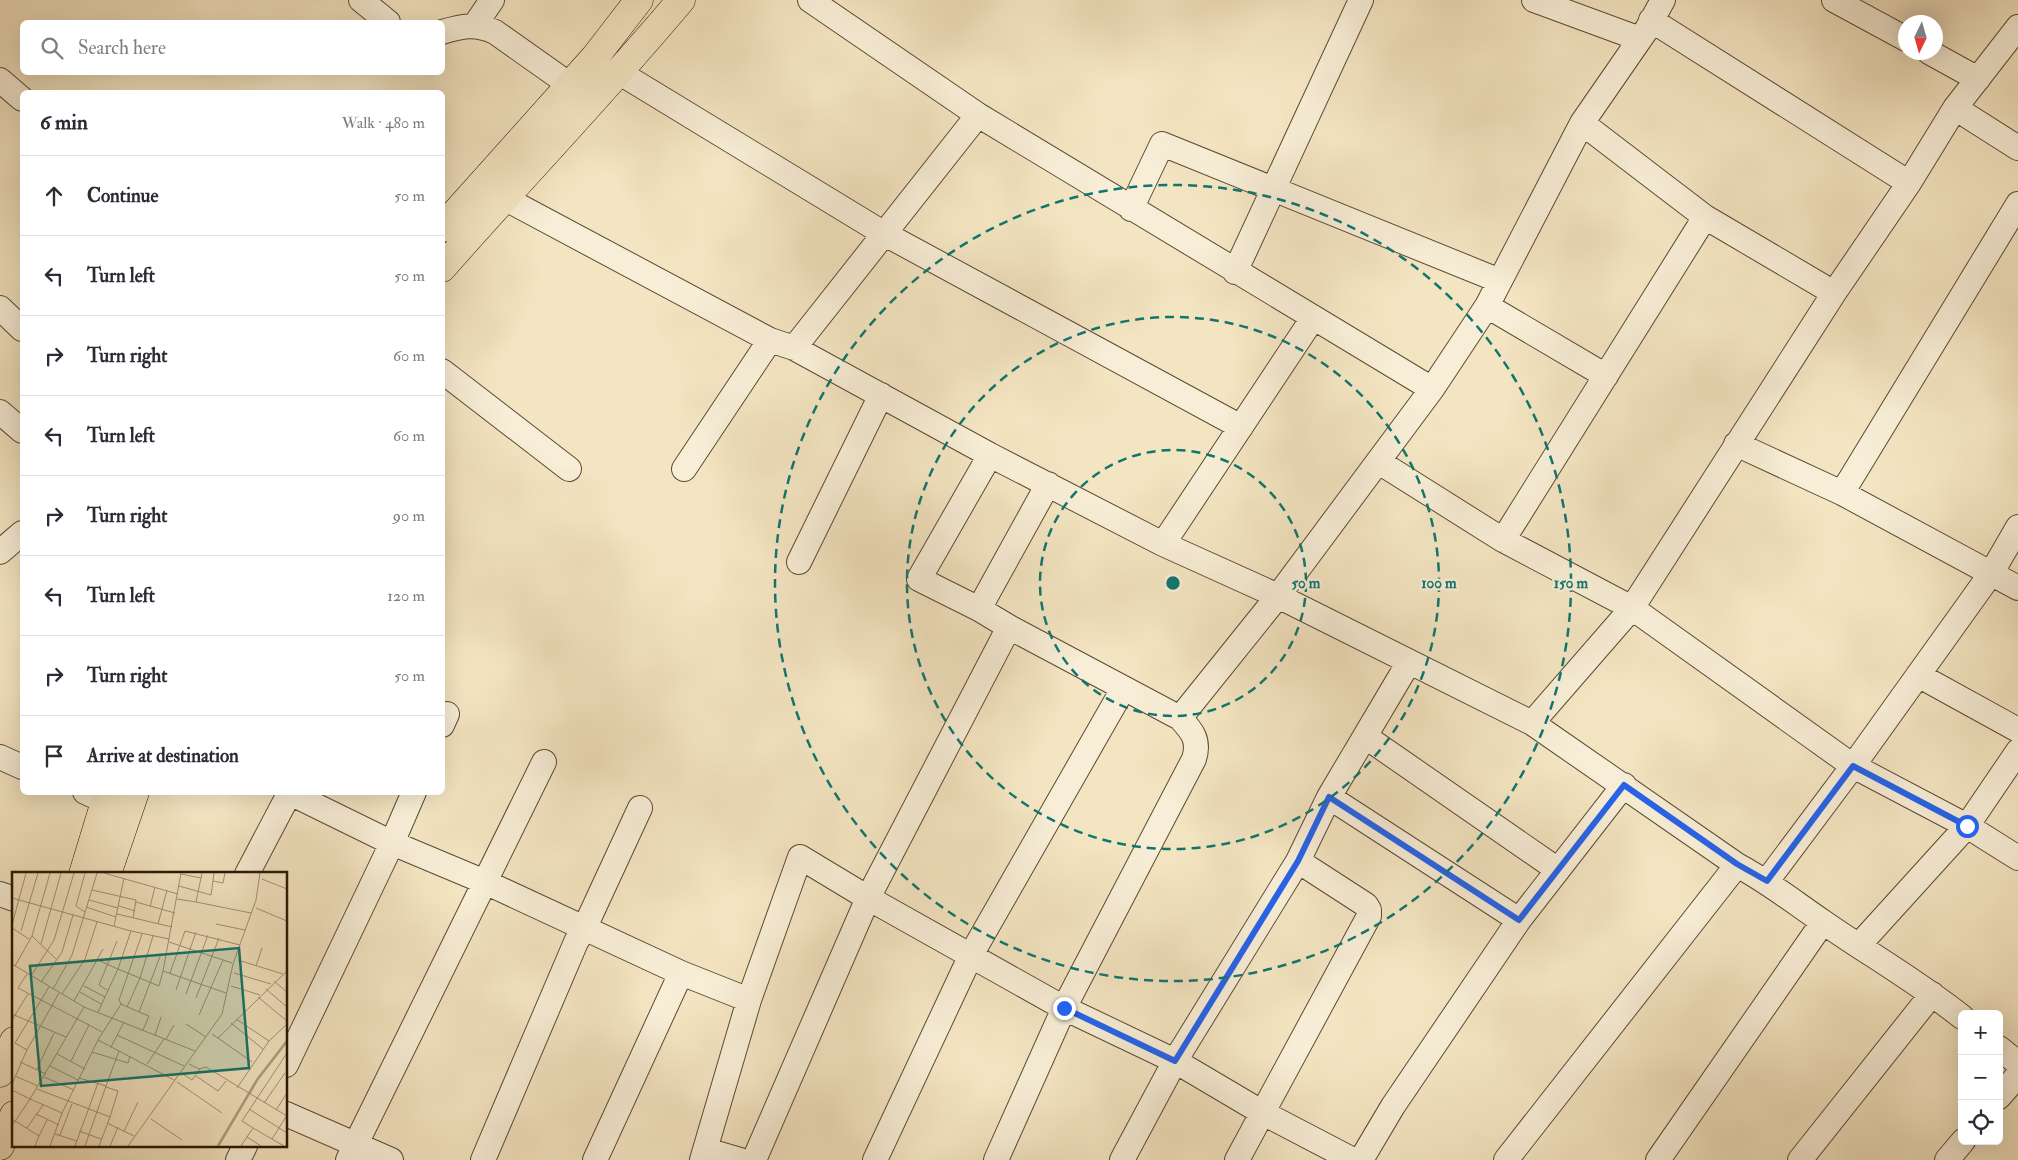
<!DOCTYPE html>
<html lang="en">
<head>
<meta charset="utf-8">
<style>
	:root { --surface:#fff; --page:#f2f2f3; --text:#2b2b33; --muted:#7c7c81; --line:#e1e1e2 }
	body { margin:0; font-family:"IM FELL Double Pica",serif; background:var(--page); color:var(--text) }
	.controls { position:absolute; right:15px; bottom:15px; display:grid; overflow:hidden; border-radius:8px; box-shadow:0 5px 20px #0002 }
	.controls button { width:45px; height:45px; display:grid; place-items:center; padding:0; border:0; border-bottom:1px solid var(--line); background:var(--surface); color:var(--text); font:25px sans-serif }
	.compass { position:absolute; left:1898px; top:15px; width:45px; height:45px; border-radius:50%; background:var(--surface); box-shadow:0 5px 20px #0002; rotate:185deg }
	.stop { position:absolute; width:15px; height:15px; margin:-11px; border:4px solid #2563eb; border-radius:50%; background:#fff }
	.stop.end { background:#2563eb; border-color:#fff; box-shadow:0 1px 5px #0008 }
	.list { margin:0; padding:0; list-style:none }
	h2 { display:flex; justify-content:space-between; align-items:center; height:65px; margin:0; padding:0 20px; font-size:21px }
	h2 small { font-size:16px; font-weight:400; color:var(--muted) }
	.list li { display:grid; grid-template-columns:32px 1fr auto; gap:15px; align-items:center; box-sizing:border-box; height:80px; padding:0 20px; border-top:1px solid var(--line) }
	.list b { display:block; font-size:19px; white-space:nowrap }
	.list em { font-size:16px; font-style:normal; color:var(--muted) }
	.icon { flex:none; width:28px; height:28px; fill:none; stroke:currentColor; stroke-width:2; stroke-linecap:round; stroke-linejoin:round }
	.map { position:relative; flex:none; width:2018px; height:1160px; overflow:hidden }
	.search { position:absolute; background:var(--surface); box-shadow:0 5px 20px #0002; left:20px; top:20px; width:425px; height:55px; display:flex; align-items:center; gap:12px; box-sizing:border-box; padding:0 18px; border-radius:8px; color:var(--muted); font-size:19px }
	.panel { position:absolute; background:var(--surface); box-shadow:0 5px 20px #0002; left:20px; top:90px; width:425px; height:705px; border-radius:8px }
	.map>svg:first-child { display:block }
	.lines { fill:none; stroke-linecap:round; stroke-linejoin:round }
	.minor-casing { stroke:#5b4a32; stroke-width:26 }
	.highway-casing { stroke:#281702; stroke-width:29 }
	.minor { stroke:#f8eed7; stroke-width:24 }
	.highway { stroke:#f4e5c2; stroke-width:28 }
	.route { stroke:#2563eb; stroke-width:6 }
	.ring { fill:none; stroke:#0f766e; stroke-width:2.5; stroke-dasharray:9 6 }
	.inset-river { fill:none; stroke:#af9f81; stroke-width:2.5 }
	.inset-road { fill:none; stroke:#a29375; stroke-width:1 }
	.view { fill:#0f766e; fill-opacity:0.15; stroke:#0f766e; stroke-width:2.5 }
	.inset-edge { fill:none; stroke:#281702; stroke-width:2.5 }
	.centre { fill:#0f766e; stroke:#f8eed7; stroke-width:2.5 }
	.ring-label { font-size:15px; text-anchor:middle; font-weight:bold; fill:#0f766e; stroke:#f8eed7; stroke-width:4.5; stroke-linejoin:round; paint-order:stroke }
</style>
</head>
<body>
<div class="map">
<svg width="2018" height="1160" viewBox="0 0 2018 1160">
	<rect width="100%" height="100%" fill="#f4e5c2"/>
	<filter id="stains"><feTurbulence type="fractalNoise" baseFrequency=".004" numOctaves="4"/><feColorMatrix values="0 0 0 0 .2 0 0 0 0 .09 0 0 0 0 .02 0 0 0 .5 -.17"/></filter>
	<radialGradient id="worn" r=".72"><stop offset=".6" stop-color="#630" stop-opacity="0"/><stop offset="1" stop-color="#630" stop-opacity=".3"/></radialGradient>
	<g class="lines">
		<!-- minor casing -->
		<g class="minor-casing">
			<path id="minor" d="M 361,0 L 388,22
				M 1534,0 L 1640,39
				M 1834,0 L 1906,39
				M 1651,20 L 1909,183
				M 475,25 L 492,0
				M 442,32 C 462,26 475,23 495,32 L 570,85
				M 1929,52 L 1978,79
				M 620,73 L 883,233 L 1241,427
				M 0,80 L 22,99
				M 1955,108 L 2018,148
				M 1582,123 L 1705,217 L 1834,293
				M 504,198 L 770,340 L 794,348 L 990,455 L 1163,544 L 1278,596 L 1532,723 L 1737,865 C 1767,881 1794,902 1823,922 C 1869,954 1918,982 1962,1017
				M 1131,209 L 1162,144 L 1500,281
				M 1235,272 L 1361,0
				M 1487,306 L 1606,376
				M 0,308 L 22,329
				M 794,348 L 978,115
				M 442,371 L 569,469
				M 1432,389 L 1487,306 L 1582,123 L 1647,29 L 1663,0
				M 0,412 L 22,431
				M 1736,444 L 1842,493 L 2018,588
				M 990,455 L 919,579 L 979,609 L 1009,627
				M 1379,462 L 1503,540 L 1705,217
				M 684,469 L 770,340
				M 1842,493 L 2018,204
				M 1503,540 L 1632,608 L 1853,766 L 1967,826 L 2018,858
				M 1163,544 L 1313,318
				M 0,552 L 22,533
				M 799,562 L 881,395
				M 979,609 L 1048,484
				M 1918,675 L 2018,730
				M 1532,723 L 1632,608 L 1834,293 L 1909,183 L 1955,108 L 2018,27
				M 442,725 L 447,714
				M 1366,737 L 1558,870
				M 0,757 L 22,767
				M 85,792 L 105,801
				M 288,792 L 392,843 L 485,882 L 681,973 L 749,1000 L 702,1160
				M 1329,797 L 1519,920
				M 247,874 L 290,792
				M 1767,881 L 1853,766 L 1992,572 L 2018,527
				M 0,894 L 14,899
				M 1859,945 L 1967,826 L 2018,751
				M 749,1000 L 800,857 L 868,898 L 1064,1008 L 1175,1061 L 1298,861 L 1329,797 L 1409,662
				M 1999,1048 L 2018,1063
				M 286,1065 L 392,843 L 414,792
				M 1999,1097 L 2018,1075
				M 286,1114 L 391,1160
				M 706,1150 L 740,1160
				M 238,1160 L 245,1146
				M 348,1160 L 544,762
				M 483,1160 L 576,942 L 585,927 L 640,808
				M 595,1160 L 681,973
				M 754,1160 L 868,898 L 1009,627 L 1180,718 L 1278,596 L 1432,389 L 978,115 L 810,0
				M 875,1160 L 971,955 L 1123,689
				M 996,1160 L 1064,1008 L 1194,759 C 1200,740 1192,731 1180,718
				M 1122,1160 L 1175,1061 L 1263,1113 L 1353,1160
				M 1237,1160 L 1369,916 L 1369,910 L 1366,905 L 1298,861
				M 1361,1160 L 1393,1106 L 1519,920 L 1624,785
				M 1506,1160 L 1737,865
				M 1658,1160 L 1823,922
				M 1800,1160 L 1932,994
				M 1947,1160 L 1963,1141"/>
		</g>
		<!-- highway casing -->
		<g class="highway-casing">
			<path id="highway" d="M 442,228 L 595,57 L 639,0
				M 442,268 C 521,178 604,92 681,0
				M 83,874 L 108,792
				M 107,874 L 135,792
				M 0,1073 L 14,1041
				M 0,1146 L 14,1115"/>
		</g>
		<!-- minor -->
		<use href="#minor" class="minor"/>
		<!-- highway -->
		<use href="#highway" class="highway"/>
	</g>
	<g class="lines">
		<!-- route -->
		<path class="route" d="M 1064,1008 L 1175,1061 L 1298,861 L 1329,797 L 1519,920 L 1624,785 L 1737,864 L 1767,881 L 1853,766 L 1967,826"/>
	</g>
	<!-- distance rings -->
	<g class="ring">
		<circle cx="1173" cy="583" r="133"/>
		<circle cx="1173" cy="583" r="266"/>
		<circle cx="1173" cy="583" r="398"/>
	</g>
	<!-- overview -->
	<g transform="translate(12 872)">
		<rect width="275" height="275" fill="#f4e5c2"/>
		<path class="inset-river" d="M 206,274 L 245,208 L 275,169"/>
		<path class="inset-road" d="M 92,1 L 166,22M 169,1 L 151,99 L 214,121M 190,1 L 184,30 L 239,41M 169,2 L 189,6M 250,7 L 275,17M 201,9 L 211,11 L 213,1M 167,14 L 199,23 L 202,1M 80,18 L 124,28 L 121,46M 0,26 L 119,59M 165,27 L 184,30M 77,28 L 106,36M 124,30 L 163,41M 107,34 L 123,39M 74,35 L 104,45M 138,35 L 143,15M 244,36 L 275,49M 73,40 L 64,34 L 73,1M 105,42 L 160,55M 146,52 L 155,18M 204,52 L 233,58M 0,53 L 14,1M 102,54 L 112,6M 0,56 L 17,67M 9,59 L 26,1M 20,64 L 44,87M 157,70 L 220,91M 29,72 L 49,1M 154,83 L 149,82 L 127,140 L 109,132 L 86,168 L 162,208M 86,88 L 106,97 L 119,59 L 157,67M 226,88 L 271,102M 0,92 L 72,135 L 183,179M 3,94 L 20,64 L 38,1M 244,94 L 250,76M 158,101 L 173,59 L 228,73M 222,101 L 259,112M 15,102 L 6,116 L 77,153M 19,104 L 42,68 L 62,1M 262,109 L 275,120M 29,110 L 50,80 L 61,43M 72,114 L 93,125M 219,114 L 248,123M 41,117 L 60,83 L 85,1M 254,117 L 275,135M 95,118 L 87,113 L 105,69M 164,118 L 184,60M 68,120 L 89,132M 50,122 L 73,87 L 85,50M 174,122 L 196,63M 246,125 L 275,149M 184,126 L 207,66M 62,129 L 91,77M 109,132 L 107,128 L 130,62M 115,135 L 128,106 L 141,64M 86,140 L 106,97 L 147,114 L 151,99M 127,140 L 137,144 L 131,158M 0,142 L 54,165M 187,143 L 211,88M 224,147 L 257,169 L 225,216M 0,148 L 16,122M 219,151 L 251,177M 174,152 L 194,165M 200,162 L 206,166 L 275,99M 105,163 L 172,194M 143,163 L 149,145M 206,166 L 240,190M 154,167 L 162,153M 257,169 L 275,152M 99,175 L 112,150M 15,178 L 47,121M 80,180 L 116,191 L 118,184M 45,182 L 73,197M 59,189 L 77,153 L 90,160M 8,190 L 34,202M 135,192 L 152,167M 177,192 L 187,197 L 194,195 L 275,244M 38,194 L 66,208M 25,197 L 42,161M 171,202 L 180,208 L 188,197M 3,204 L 26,214M 184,204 L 206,219 L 214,209M 32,205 L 62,218M 67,206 L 94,214 L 107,179M 165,210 L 210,241M 0,212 L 15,178 L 3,171 L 37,115M 94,215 L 106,219 L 98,245M 25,217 L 98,245 L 87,274M 0,218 L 18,227 L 72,135M 252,231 L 273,201M 237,237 L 275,261M 264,238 L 275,221M 24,242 L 47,253M 0,247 L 27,264 L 23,274M 139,247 L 170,268M 95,251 L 122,264M 0,254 L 18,227 L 50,241M 15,256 L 31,233M 241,256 L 230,249 L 275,181M 67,259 L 89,267M 112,259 L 126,230M 43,262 L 65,269M 48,263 L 60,232M 27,264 L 35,248M 235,265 L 249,274M 260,267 L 275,243M 38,274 L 50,241 L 86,168M 63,274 L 86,211M 73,274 L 94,214M 98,274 L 106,255M 116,274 L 210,142 L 221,92 L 244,28 L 248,1M 229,274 L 241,256 L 272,274"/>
		<path class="view" d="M 227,76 L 237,196 L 29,214 L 18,94 Z"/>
		<rect width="275" height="275" class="inset-edge"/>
	</g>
	<circle cx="1173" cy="583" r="8" class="centre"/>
	<g class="ring-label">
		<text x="1306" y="588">50 m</text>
		<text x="1439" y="588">100 m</text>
		<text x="1571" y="588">150 m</text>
	</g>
	<rect width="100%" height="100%" filter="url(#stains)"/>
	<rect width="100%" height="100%" fill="url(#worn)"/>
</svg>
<div class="controls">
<button>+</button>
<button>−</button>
<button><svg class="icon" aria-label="locate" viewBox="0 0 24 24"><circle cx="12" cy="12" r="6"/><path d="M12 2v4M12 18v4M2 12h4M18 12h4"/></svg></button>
</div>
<svg class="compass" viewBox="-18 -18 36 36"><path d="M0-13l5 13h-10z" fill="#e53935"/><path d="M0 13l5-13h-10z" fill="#7c7c81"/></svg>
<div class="stop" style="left:1967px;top:826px"></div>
<div class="stop end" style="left:1064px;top:1008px"></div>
<div class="search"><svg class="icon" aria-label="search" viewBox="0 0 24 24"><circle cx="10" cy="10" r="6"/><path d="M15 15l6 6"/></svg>Search here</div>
<section class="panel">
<h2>6 min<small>Walk · 480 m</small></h2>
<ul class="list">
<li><svg class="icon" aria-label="ahead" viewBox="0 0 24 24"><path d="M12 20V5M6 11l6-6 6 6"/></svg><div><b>Continue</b></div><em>50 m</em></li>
<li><svg class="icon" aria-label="left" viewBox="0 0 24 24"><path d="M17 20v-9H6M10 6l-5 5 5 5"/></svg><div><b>Turn left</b></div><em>50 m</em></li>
<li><svg class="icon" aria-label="right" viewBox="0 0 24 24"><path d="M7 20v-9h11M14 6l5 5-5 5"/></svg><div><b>Turn right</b></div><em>60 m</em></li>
<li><svg class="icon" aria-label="left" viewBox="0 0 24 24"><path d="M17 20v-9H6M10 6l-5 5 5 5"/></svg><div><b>Turn left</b></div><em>60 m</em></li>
<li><svg class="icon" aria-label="right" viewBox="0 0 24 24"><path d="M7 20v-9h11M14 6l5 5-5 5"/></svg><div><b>Turn right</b></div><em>90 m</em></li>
<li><svg class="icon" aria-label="left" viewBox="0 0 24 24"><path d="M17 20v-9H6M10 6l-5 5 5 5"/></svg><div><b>Turn left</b></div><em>120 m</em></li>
<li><svg class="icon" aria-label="right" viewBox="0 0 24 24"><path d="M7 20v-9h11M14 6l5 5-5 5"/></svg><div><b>Turn right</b></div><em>50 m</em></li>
<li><svg class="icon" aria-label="arrive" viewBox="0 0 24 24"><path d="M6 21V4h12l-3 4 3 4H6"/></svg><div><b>Arrive at destination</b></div></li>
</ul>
</section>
</div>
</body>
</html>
